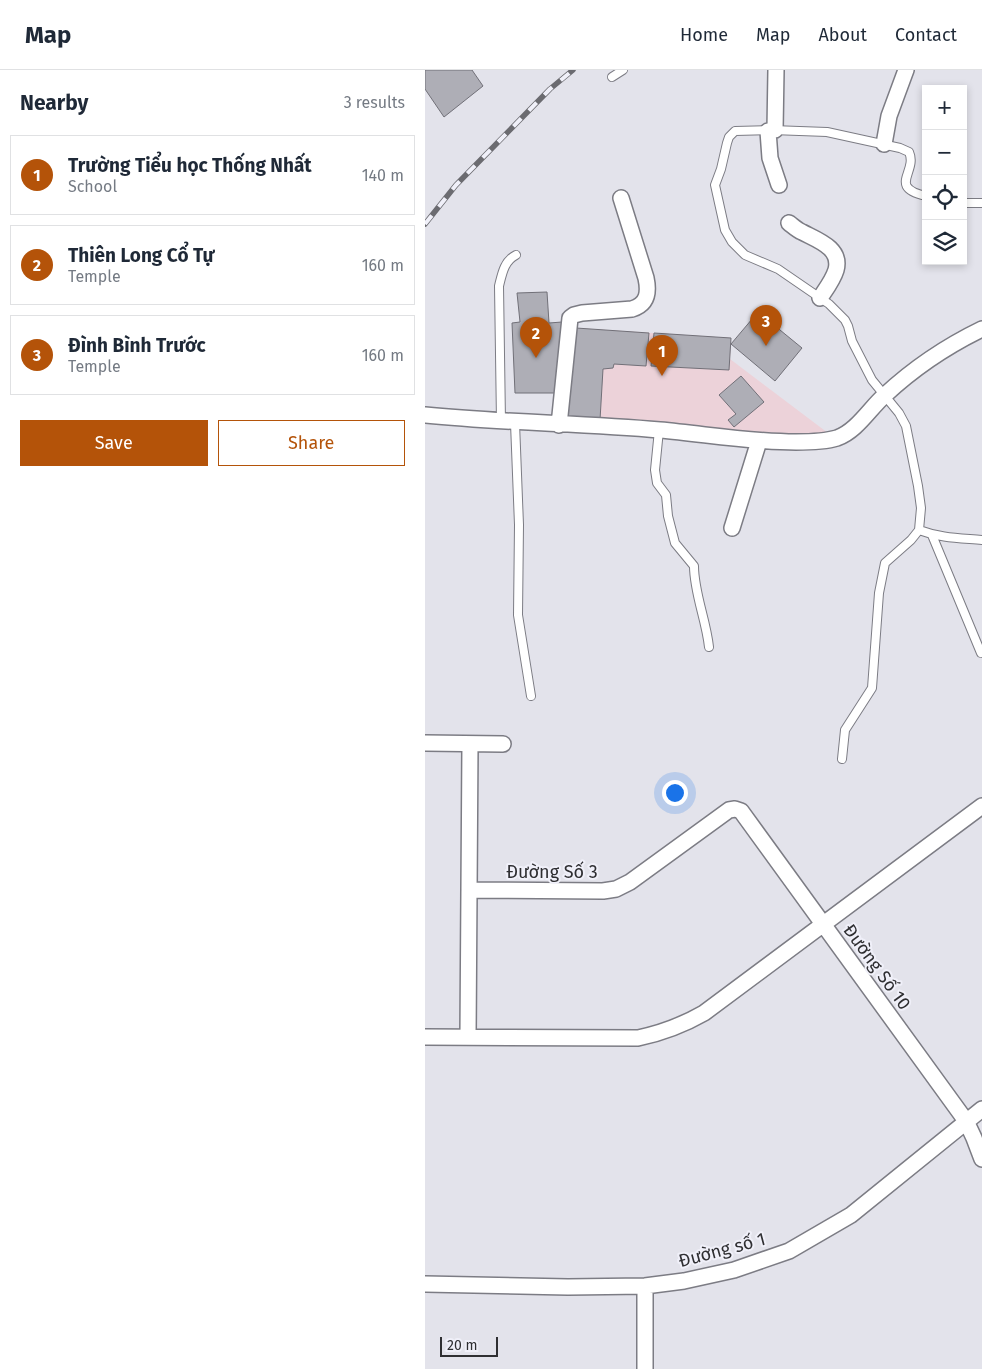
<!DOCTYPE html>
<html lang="en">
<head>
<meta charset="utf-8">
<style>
	:root { --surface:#fff; --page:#f2f2f3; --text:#1f2937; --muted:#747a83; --line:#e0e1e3; --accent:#b45309 }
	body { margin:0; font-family:"Fira Sans",sans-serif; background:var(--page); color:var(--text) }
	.controls { position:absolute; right:15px; top:15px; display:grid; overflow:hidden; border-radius:0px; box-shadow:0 2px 8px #0003 }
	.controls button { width:45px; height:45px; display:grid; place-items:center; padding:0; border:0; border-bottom:1px solid var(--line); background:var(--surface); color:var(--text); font:25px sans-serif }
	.scale { position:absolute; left:15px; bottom:12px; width:58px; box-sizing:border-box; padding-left:5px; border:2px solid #2f2f32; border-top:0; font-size:14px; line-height:18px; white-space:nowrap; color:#2f2f32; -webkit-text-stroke:4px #f0f0f9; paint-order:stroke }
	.you { position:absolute; left:249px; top:722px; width:18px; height:18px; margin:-12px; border:4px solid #fff; border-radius:50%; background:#1a73e8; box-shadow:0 0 0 8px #1a73e833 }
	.badge { display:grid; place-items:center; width:32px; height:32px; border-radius:50%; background:var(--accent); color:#fff; font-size:16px; font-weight:700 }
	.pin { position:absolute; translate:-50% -41px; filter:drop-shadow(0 1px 2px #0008) }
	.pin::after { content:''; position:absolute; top:26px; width:18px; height:15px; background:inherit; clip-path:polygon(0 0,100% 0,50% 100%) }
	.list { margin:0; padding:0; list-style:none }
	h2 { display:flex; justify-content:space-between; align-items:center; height:65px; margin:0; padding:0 20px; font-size:21px }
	h2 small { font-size:16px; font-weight:400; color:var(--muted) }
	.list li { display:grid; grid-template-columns:32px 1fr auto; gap:15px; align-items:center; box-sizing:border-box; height:80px; margin:0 10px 10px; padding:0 10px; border:1px solid var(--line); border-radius:0px }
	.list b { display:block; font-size:19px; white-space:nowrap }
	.list p { margin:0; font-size:16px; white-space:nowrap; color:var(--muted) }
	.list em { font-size:16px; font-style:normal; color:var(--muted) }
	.actions { display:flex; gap:10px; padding:15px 20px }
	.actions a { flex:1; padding:11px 0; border:1px solid var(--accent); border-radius:0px; text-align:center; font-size:18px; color:var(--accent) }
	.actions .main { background:var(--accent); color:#fff }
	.icon { flex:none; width:28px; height:28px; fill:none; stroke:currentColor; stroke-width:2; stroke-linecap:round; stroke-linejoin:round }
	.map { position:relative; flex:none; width:557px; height:1299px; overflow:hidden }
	header { display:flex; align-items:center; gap:30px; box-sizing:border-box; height:70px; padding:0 25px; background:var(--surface); border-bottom:1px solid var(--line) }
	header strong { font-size:24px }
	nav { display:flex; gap:28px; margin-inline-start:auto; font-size:18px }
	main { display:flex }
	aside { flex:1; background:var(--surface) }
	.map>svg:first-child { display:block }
	.education { fill:#ecd2d9 }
	.building { fill:#aeaeb6; stroke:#717078 }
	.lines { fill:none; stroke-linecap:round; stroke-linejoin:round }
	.lane-casing { stroke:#7c7c84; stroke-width:10 }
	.street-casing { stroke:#7c7c84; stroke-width:18 }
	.lane { stroke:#fff; stroke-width:8 }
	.street { stroke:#fff; stroke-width:15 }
	.rail-casing { stroke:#6b6b70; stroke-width:5.5 }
	.rail { stroke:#f0f0f9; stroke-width:4; stroke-dasharray:11; stroke-linecap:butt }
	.labels { text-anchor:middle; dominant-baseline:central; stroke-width:4; stroke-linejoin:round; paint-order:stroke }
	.street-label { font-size:18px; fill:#2f2f32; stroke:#f0f0f9 }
</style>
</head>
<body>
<header>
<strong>Map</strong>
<nav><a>Home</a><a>Map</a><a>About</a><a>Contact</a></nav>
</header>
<main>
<aside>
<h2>Nearby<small>3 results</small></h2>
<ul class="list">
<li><span class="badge">1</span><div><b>Trường Tiểu học Thống Nhất</b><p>School</p></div><em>140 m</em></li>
<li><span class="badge">2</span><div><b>Thiên Long Cổ Tự</b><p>Temple</p></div><em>160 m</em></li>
<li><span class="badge">3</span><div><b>Đình Bình Trước</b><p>Temple</p></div><em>160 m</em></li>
</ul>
<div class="actions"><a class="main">Save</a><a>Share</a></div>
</aside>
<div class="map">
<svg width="557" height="1299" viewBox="0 0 557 1299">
	<rect width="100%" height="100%" fill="#e3e3eb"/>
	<!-- education -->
	<path class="education" d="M 151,258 L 306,268 L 305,289 L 403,363 L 373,365 L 335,364 L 233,352 L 142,348 Z"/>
	<!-- building -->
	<path class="building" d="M 0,0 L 47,0 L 58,16 L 19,47 L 0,19 Z
		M 122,222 L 124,253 L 137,252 L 130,323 L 90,323 L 87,253 L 95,252 L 92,223 Z
		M 333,242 L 377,278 L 350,311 L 306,274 Z
		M 151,258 L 224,263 L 221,296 L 189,294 L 188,298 L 178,299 L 175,350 L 142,348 Z
		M 229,263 L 306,268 L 304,300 L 226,296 Z
		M 316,306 L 339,332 L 309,357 L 303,350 L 311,344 L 294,325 Z"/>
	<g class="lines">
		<!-- lane casing -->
		<g class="lane-casing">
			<path id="lane" d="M 187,7 L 198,0
				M 538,133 L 557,133
				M 76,352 L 74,216 C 77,204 79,191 91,185
				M 90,353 L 94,455 L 93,545 L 106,626
				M 234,360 L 230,400 L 232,413 L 241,425 L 243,446 L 250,473 L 269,496 C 269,523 281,549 284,577
				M 494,460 C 515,468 535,468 557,470
				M 507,465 L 556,583
				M 417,689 L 420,660 L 447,618 L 454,523 L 460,493 L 486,470 L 494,460 L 496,438 L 493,416 L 481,356 L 474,343 L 447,310 L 427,271 L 423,256 L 420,250 L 404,234 L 353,199 L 320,185 L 307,172 L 300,160 L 290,115 L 296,99 L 302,73 L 304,67 L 310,61 L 347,60 L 402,62 L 475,78 L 484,82 C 493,102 462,117 501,126"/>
		</g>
		<!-- street casing -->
		<g class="street-casing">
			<path id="street" d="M 350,60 L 351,0
				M 343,61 L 345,88 L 354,115
				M 459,74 L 464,46 L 481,0
				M 364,153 C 368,156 372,160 377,162 C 392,170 417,178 411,200 C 408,210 401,219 395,228
				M 0,345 C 78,353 157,353 235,360 C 280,364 325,372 371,372 C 384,372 399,372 412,368 C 432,361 445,338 460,325 C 489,298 522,276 557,259
				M 134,355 L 145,248 L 149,245 L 157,243 L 207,239 C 223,234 224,222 221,208 L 196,128
				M 307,458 L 334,371
				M 0,673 L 78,674
				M 44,820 L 178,821 L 191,819 L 205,812 L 304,740 L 310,739 L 316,741 L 541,1051 L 549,1068 L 557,1089
				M 0,967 L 213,968 C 237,963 258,955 279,943 L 557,736
				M 43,967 L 45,674
				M 0,1214 L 143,1217 L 220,1216 L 259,1211 L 309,1200 L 364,1181 L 426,1145 L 557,1039
				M 220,1299 L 220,1216"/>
		</g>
		<!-- lane -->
		<use href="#lane" class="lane"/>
		<!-- street -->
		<use href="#street" class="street"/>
		<!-- rail casing -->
		<g class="rail-casing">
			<path id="rail" d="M 0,154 L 31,115 L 125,19 L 148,0"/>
		</g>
		<!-- rail -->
		<use href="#rail" class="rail"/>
	</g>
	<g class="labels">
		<!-- street labels -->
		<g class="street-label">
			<text x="127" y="802">Đường Số 3</text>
			<text transform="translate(452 897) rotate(54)">Đường Số 10</text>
			<text transform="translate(297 1180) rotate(-15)">Đường số 1</text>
		</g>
	</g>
</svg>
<div class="controls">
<button>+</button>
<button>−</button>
<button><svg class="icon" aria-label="locate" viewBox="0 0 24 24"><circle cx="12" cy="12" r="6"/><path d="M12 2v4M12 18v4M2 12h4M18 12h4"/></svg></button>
<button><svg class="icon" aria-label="layers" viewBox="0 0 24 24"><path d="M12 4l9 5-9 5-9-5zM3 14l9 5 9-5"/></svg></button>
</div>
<div class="scale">20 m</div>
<div class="you"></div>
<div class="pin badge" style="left:237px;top:306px">1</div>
<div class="pin badge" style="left:111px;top:288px">2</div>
<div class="pin badge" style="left:341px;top:276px">3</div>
</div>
</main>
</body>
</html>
